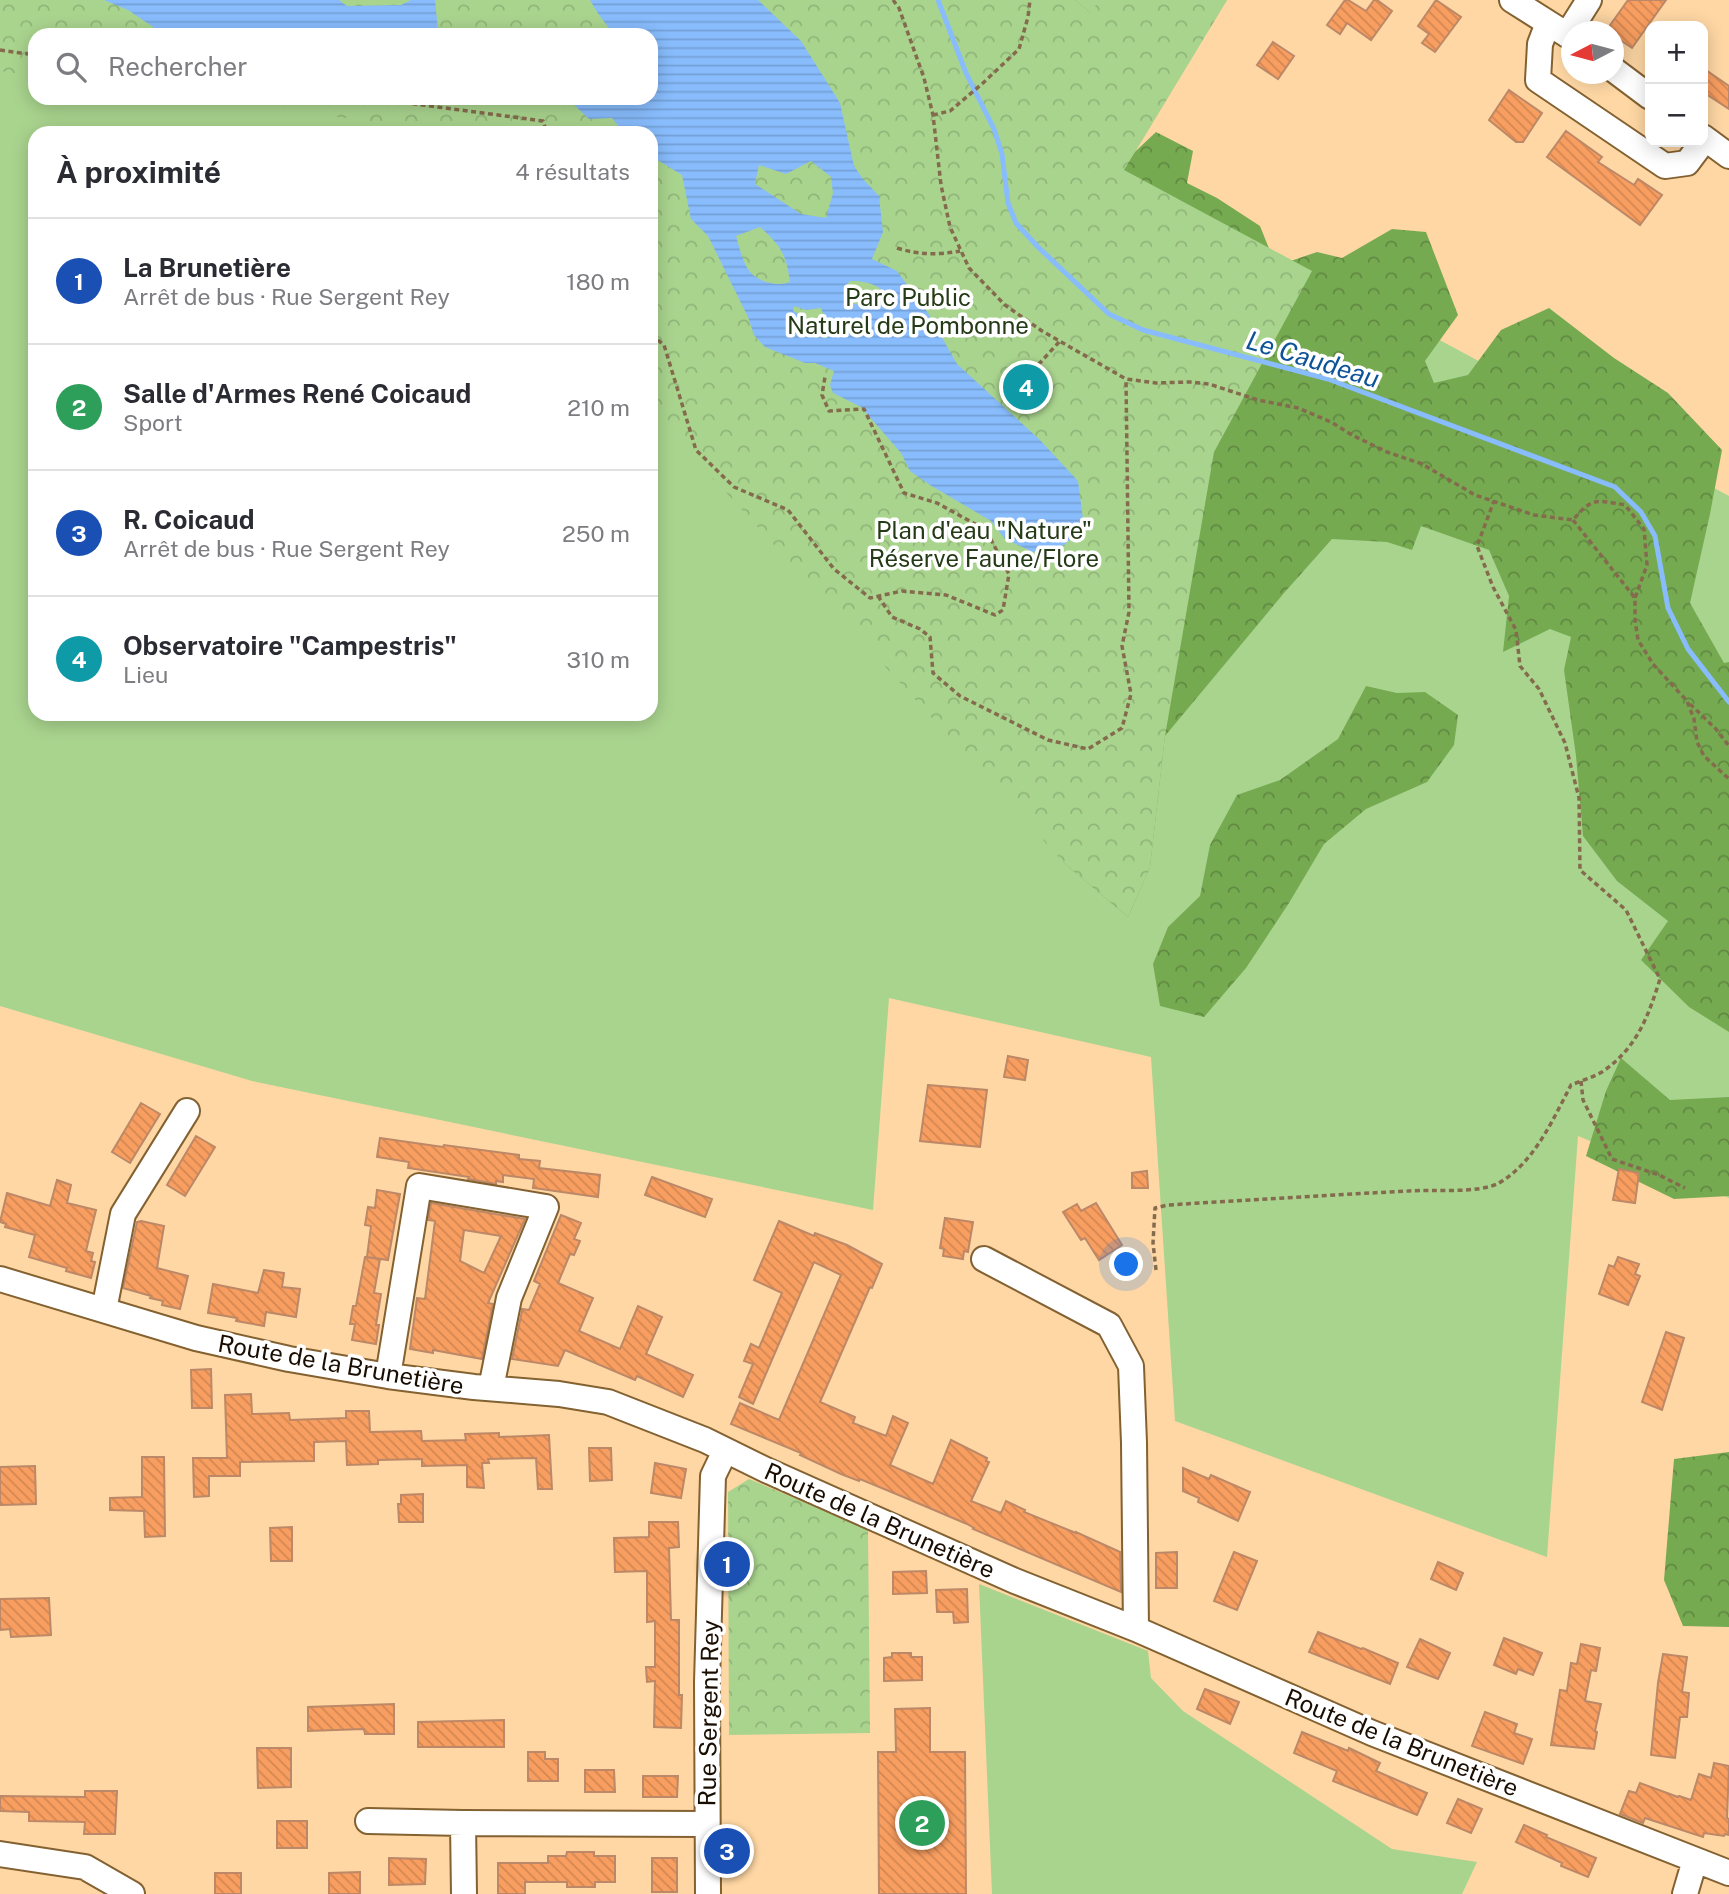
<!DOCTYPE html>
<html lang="fr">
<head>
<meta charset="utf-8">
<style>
	:root { --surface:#fff; --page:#f2f2f3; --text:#2b2b33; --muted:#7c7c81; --line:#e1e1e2; --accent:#1965b4 }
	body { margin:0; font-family:"Public Sans",sans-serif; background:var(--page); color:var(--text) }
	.controls { position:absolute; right:21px; top:21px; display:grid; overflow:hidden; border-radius:14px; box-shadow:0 4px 18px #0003 }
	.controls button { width:63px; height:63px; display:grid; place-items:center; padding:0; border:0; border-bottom:2px solid var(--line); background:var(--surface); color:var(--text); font:35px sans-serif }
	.compass { position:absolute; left:1561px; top:21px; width:63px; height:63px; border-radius:50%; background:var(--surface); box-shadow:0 4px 18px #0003; rotate:264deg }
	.you { position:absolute; left:1127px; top:1265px; width:24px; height:24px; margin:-18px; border:5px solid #fff; border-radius:50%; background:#1a73e8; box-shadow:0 0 0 10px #1a73e833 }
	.badge { display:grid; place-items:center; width:46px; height:46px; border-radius:50%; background:var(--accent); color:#fff; font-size:23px; font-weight:700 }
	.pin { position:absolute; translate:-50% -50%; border:4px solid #fff; box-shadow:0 2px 7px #0006 }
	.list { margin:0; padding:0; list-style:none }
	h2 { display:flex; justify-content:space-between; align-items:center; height:91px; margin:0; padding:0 28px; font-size:30px }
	h2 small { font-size:23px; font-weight:400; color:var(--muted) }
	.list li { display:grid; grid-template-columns:46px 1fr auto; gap:21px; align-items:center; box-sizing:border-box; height:126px; padding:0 28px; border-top:2px solid var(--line) }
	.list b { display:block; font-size:26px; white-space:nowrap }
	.list p { margin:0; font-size:23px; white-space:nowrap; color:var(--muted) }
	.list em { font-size:23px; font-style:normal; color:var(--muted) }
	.icon { flex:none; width:38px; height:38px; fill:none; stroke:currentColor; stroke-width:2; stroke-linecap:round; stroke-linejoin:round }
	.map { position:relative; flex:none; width:1729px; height:1894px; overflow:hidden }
	.search { position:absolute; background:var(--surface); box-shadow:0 4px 18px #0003; left:28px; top:28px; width:630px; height:77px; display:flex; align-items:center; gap:18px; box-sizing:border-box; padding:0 24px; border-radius:21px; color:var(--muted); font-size:26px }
	.panel { position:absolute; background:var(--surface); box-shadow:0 4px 18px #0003; left:28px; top:126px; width:630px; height:595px; border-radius:21px }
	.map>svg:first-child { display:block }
	.green { fill:#a9d48e; fill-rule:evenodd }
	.forest { fill:url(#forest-crowns) }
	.park { fill:url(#park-crowns) }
	.water { fill:url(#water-rules); fill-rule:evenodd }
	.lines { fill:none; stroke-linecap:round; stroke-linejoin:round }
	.stream { stroke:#88bcfc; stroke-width:5 }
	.building { fill:url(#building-back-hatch); stroke:#bc8867; stroke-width:2; fill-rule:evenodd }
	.minor-casing { stroke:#836131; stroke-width:28 }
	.path { stroke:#856b4d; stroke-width:3.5; stroke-dasharray:5 3.5; stroke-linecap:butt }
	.minor { stroke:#fff; stroke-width:24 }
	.labels { text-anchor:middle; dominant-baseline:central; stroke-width:7; stroke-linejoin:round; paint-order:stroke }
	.park-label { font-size:24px; fill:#253a16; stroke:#fff }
	.street-label { font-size:24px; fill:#190c00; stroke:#fff }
	.water-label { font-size:26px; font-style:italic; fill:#0e5398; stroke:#fff }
</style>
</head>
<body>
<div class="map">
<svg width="1729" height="1894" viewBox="0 0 1729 1894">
	<defs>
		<pattern id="forest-crowns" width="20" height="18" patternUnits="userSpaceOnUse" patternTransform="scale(1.75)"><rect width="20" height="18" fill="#76aa51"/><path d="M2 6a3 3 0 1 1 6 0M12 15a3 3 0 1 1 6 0" fill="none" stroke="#608941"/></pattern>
		<pattern id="park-crowns" width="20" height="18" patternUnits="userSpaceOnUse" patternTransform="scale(1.75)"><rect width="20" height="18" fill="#a9d48e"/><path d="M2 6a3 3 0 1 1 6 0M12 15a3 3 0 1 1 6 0" fill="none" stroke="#91b579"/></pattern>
		<pattern id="water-rules" width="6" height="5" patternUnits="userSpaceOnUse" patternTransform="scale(1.75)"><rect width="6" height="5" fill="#88bcfc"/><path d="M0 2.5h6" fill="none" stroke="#75a0d6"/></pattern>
		<pattern id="building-back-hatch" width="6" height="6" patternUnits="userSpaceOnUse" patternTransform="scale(1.75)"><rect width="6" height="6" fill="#f89e60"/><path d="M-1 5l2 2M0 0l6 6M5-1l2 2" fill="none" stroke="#d48752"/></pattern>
	</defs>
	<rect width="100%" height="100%" fill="#fed7a4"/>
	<!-- green -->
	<path class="green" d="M 0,0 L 1227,0 L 1124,170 L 1729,496 L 1729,1198 L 1578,1136 L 1547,1557 L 1175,1421 L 1151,1057 L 889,998 L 873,1210 L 252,1081 L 0,1006 ZM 35,35 L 651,35 L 651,98 L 35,98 ZM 35,133 L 651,133 L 651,714 L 35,714 Z
		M 979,1584 L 1148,1651 L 1151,1678 L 1183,1711 L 1392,1849 L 1477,1862 L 1462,1894 L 992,1894 Z"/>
	<!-- forest -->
	<path class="forest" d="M 905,0 L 1075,0 L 1091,13 L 1104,181 L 1156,132 L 1193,151 L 1187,183 L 1217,198 L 1260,226 L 1276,266 L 1317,252 L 1342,258 L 1392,229 L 1426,232 L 1458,315 L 1425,361 L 1434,383 L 1468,375 L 1501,330 L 1549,308 L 1614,358 L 1668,393 L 1722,450 L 1710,514 L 1690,603 L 1724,663 L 1729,662 L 1729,1032 L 1689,1007 L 1641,960 L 1668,921 L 1617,881 L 1583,836 L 1576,756 L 1564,670 L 1571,637 L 1550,629 L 1503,652 L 1509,596 L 1489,550 L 1421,526 L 1412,550 L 1387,542 L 1332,539 L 1284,593 L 1165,736 L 1150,867 L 1128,917 L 1064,863 L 651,181 Z
		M 1366,686 L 1397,693 L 1425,692 L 1458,715 L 1454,745 L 1427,782 L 1366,809 L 1324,844 L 1289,903 L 1246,968 L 1204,1017 L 1160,1006 L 1153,964 L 1168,927 L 1200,896 L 1210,845 L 1237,795 L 1280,780 L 1338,739 Z
		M 1621,1058 L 1670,1100 L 1729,1097 L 1729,1196 L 1674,1199 L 1586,1156 L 1606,1091 Z
		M 1729,1452 L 1729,1627 L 1683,1626 L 1664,1580 L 1674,1459 Z"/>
	<!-- park -->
	<path class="park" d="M 0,0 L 1075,0 L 1091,13 L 1099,0 L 1227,0 L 1124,170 L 1312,271 L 1214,452 L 1165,736 L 1150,867 L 1128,917 L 1064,863 L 734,501 L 651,415 L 651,133 L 438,133 L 369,121 L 200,98 L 651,98 L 651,35 L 35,35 L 35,76 L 0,71 Z
		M 749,1479 L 868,1529 L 870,1733 L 729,1735 L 728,1492 Z"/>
	<!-- water -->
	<path class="water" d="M 104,0 L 339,0 L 347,6 L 401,5 L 411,0 L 435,0 L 438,30 L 443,35 L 165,35 L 128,10 Z
		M 590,0 L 758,0 L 801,41 L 840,103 L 854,166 L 863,179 L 879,196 L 883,232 L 872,259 L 897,271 L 928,313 L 957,364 L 1039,439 L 1078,481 L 1084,527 L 1064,545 L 1033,552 L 1005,539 L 991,521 L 930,485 L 910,471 L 901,453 L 861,407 L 833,393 L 830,385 L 834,371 L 815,363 L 805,363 L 765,347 L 754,335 L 748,317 L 708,236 L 691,219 L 682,175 L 651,156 L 651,133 L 624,133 L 612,118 L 589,119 L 567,98 L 651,98 L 651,35 L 614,35 L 597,12 ZM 811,161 L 831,177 L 833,193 L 826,218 L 801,214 L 755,184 L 759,165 L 786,174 ZM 760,227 C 781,246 786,254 790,282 C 777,287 756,282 748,269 C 742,260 739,246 736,236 ZM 850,281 C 865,281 881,284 888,298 C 870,310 865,308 845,300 L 844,288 ZM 794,306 L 806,310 L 821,308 L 828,326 L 827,338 L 820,337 L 800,326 L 801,315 L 793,311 Z"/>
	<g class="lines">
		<!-- stream -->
		<path class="stream" d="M 938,0 L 966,73 L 994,129 L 1002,154 L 1008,203 L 1016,223 L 1038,247 L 1109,314 L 1143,330 L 1328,379 L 1615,487 L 1641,512 L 1655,536 L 1668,608 L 1688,649 L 1729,702"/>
	</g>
	<!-- building -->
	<path class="building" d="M 1345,0 L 1348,0 L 1366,11 L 1374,0 L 1377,0 L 1392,11 L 1371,40 L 1347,23 L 1340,34 L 1327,25 Z
		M 1436,0 L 1461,17 L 1435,52 L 1422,43 L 1429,34 L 1418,26 Z
		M 1628,0 L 1666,0 L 1632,48 L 1614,36 L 1614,32 L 1606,31 Z
		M 1273,42 L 1294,56 L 1278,79 L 1257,65 Z
		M 1703,68 L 1729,86 L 1729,109 L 1703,92 Z
		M 1509,90 L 1542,113 L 1523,142 L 1516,142 L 1489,120 Z
		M 1566,131 L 1602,157 L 1598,162 L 1634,185 L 1638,179 L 1662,195 L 1640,225 L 1547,157 Z
		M 1008,1056 L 1028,1060 L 1025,1080 L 1004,1077 Z
		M 928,1085 L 987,1090 L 980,1147 L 920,1141 Z
		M 141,1103 L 160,1114 L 130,1163 L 112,1152 Z
		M 196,1136 L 215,1147 L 185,1196 L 167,1185 Z
		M 380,1138 L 443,1147 L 444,1145 L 519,1155 L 519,1159 L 540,1161 L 539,1168 L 600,1175 L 598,1197 L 533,1188 L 534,1179 L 503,1175 L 503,1182 L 496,1181 L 496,1184 L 468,1179 L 469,1177 L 408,1168 L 409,1162 L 377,1157 Z
		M 1619,1169 L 1639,1173 L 1635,1203 L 1613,1200 Z
		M 1147,1171 L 1148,1188 L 1132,1188 L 1132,1173 Z
		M 652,1177 L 712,1199 L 705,1217 L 645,1195 Z
		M 57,1180 L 71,1185 L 67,1203 L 96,1210 L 86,1251 L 93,1253 L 91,1261 L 95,1262 L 91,1278 L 66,1271 L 67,1268 L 29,1257 L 35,1235 L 5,1227 L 6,1224 L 0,1222 L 7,1193 L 50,1206 Z
		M 377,1190 L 400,1194 L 388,1260 L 367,1257 L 371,1226 L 365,1225 L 368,1207 L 375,1208 Z
		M 431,1203 L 525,1219 L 488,1303 L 493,1304 L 482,1359 L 433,1350 L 433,1353 L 410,1349 L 417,1298 L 425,1299 L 435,1221 L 428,1220 ZM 464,1230 L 501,1236 L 484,1273 L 460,1261 Z
		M 1096,1203 L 1122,1245 L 1099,1260 L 1085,1238 L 1081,1240 L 1063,1212 L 1077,1204 L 1081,1211 Z
		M 561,1215 L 581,1223 L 574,1239 L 580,1241 L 574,1255 L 570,1254 L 558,1283 L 593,1298 L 579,1331 L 620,1349 L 638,1306 L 662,1317 L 646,1354 L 693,1375 L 683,1397 L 637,1376 L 635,1380 L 565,1350 L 558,1366 L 512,1359 L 522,1311 L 522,1309 L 529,1310 L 540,1284 L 534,1281 Z
		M 945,1218 L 973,1222 L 968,1252 L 964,1251 L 963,1259 L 943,1256 L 944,1249 L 940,1248 Z
		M 141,1221 L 164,1226 L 157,1268 L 188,1276 L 180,1309 L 162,1305 L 163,1301 L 150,1298 L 151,1296 L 123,1288 L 137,1222 Z
		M 779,1221 L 814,1236 L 815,1233 L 847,1245 L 882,1264 L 872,1288 L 870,1287 L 820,1402 L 855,1417 L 853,1423 L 886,1436 L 893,1416 L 908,1423 L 890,1465 L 933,1484 L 951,1440 L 987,1458 L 986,1461 L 989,1462 L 971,1501 L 1001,1513 L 1006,1501 L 1025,1510 L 1024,1512 L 1076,1533 L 1076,1532 L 1120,1552 L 1121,1592 L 973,1529 L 974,1528 L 967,1524 L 901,1496 L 860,1479 L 859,1481 L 841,1474 L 800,1455 L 801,1453 L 731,1424 L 740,1403 L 779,1420 L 841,1275 L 814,1262 L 753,1404 L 739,1397 L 753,1364 L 744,1361 L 751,1344 L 759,1348 L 782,1293 L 754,1280 Z
		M 365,1257 L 380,1259 L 374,1293 L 381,1294 L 376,1325 L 379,1325 L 376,1344 L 352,1340 L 355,1324 L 350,1324 L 353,1306 L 356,1306 Z
		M 1618,1257 L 1639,1264 L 1635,1274 L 1640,1276 L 1628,1305 L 1599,1294 L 1609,1265 L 1614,1267 Z
		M 264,1270 L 284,1273 L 282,1287 L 300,1289 L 296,1317 L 266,1312 L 264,1326 L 236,1321 L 237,1318 L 208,1313 L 213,1284 L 258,1293 Z
		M 1666,1332 L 1684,1338 L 1662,1410 L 1642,1402 Z
		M 211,1369 L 212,1408 L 192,1408 L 191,1370 Z
		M 251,1394 L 252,1414 L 289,1413 L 290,1420 L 346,1418 L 346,1411 L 369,1411 L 370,1432 L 421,1431 L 422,1441 L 466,1440 L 465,1434 L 499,1433 L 499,1437 L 549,1435 L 552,1489 L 538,1489 L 536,1458 L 488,1459 L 489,1463 L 482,1463 L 484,1488 L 467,1487 L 467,1465 L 422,1466 L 422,1459 L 378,1460 L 378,1464 L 347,1465 L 346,1441 L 314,1442 L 314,1461 L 240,1462 L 240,1476 L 209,1476 L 209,1496 L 194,1497 L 193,1458 L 227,1458 L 225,1395 Z
		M 589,1448 L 611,1448 L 612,1480 L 590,1481 Z
		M 142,1457 L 164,1457 L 165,1536 L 145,1537 L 144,1511 L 110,1510 L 110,1498 L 142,1497 Z
		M 655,1463 L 686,1469 L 681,1498 L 651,1493 Z
		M 35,1466 L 36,1504 L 0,1505 L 0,1467 Z
		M 1183,1468 L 1209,1479 L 1211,1475 L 1250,1492 L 1238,1521 L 1198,1502 L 1199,1498 L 1183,1491 Z
		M 423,1494 L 423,1522 L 399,1522 L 398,1504 L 401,1504 L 401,1495 Z
		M 649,1522 L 678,1522 L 679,1547 L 669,1548 L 671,1620 L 679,1620 L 679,1695 L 682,1695 L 681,1728 L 654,1727 L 655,1681 L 647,1682 L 646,1667 L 655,1667 L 655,1621 L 647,1622 L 647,1571 L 615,1572 L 614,1538 L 649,1537 Z
		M 292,1527 L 292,1561 L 271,1561 L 270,1528 Z
		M 1177,1552 L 1177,1588 L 1156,1588 L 1156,1553 Z
		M 1234,1552 L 1257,1561 L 1237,1610 L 1214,1601 Z
		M 1438,1562 L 1463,1573 L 1456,1590 L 1431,1579 Z
		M 926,1571 L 927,1593 L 893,1594 L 893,1572 Z
		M 967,1589 L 968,1622 L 954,1623 L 953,1612 L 937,1612 L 936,1590 Z
		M 49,1598 L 51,1635 L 11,1637 L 10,1629 L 0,1630 L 0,1599 Z
		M 1318,1632 L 1361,1649 L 1363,1648 L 1398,1663 L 1390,1684 L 1309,1652 Z
		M 1504,1638 L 1542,1653 L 1533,1675 L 1518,1669 L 1516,1674 L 1494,1665 Z
		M 1420,1639 L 1450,1653 L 1438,1679 L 1407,1667 Z
		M 1581,1644 L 1600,1648 L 1596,1671 L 1591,1670 L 1585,1701 L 1601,1704 L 1595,1731 L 1597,1732 L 1594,1749 L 1551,1745 L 1560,1690 L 1567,1691 L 1571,1663 L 1577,1664 Z
		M 892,1653 L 911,1653 L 911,1657 L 922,1657 L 922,1680 L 884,1681 L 884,1658 L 892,1657 Z
		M 1663,1654 L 1687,1657 L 1682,1692 L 1689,1693 L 1687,1717 L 1680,1717 L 1675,1758 L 1651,1755 L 1658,1683 Z
		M 1205,1689 L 1239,1702 L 1230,1724 L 1197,1709 Z
		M 394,1704 L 394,1734 L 365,1734 L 364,1729 L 308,1731 L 308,1707 Z
		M 930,1708 L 930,1752 L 965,1752 L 966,1894 L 879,1894 L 878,1752 L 896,1752 L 895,1709 Z
		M 1485,1712 L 1517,1724 L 1514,1733 L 1532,1739 L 1523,1764 L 1472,1746 Z
		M 504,1720 L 504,1747 L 418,1747 L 418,1722 Z
		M 1302,1732 L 1348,1751 L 1349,1748 L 1378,1762 L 1380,1763 L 1376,1771 L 1427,1793 L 1417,1815 L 1333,1781 L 1337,1771 L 1294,1753 Z
		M 257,1748 L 291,1748 L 291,1787 L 258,1788 Z
		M 528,1752 L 545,1752 L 545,1759 L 558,1759 L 558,1781 L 528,1781 Z
		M 1714,1763 L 1729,1766 L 1727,1818 L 1729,1819 L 1729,1835 L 1725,1834 L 1724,1836 L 1704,1833 L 1703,1837 L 1645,1818 L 1643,1823 L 1620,1814 L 1629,1791 L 1636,1793 L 1640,1783 L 1678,1797 L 1679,1796 L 1691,1800 L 1699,1774 L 1711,1778 Z
		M 585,1770 L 614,1770 L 615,1792 L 585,1792 Z
		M 643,1776 L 678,1776 L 677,1797 L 643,1797 Z
		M 85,1791 L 117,1791 L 115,1834 L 84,1834 L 85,1822 L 29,1821 L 29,1812 L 0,1811 L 0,1796 L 85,1797 Z
		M 1458,1799 L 1482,1809 L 1471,1833 L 1447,1823 Z
		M 277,1821 L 307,1821 L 307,1848 L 277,1848 Z
		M 1524,1825 L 1547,1835 L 1546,1837 L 1596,1858 L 1588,1877 L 1561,1866 L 1562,1863 L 1516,1842 Z
		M 567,1852 L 594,1852 L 594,1856 L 615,1856 L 615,1882 L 595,1882 L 595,1887 L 567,1887 L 567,1882 L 525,1882 L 525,1894 L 498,1894 L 498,1863 L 548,1863 L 548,1856 L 566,1856 Z
		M 389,1858 L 426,1859 L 425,1884 L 389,1885 Z
		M 652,1858 L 677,1858 L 677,1892 L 652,1892 Z
		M 360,1872 L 360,1894 L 329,1894 L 329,1873 Z
		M 215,1873 L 241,1873 L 241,1894 L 215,1894 Z"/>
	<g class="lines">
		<!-- minor casing -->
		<g class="minor-casing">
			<path id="minor" d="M 1512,0 L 1572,38
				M 1548,23 L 1540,44 L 1538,80 L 1665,166 L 1687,163 L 1705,139
				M 1567,35 L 1589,0
				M 1614,70 L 1650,97
				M 1703,137 L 1729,156
				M 984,1259 L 1109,1325 L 1131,1366 L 1134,1443 L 1136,1629
				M 0,1279 L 196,1338 L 289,1359 L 388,1376 L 474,1387 L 559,1394 L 608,1402 L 705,1440 L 766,1470 L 1015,1581 L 1136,1629 L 1372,1733 L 1729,1873
				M 104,1310 L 123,1214 L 187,1111
				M 388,1376 L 419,1186 L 546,1207 L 509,1298 L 491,1388
				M 368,1821 L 463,1823 L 707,1824
				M 463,1823 L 464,1894
				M 0,1854 L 85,1867 L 132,1894
				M 708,1894 L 707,1682 L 713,1476 L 725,1451
				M 1685,1894 L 1695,1860"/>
		</g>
		<!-- path -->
		<path class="path" d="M 893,0 L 899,8 L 924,78 L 933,115 L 941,185 L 950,227 L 969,268 L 1005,305 L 1042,331 L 1126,379 L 1156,383 L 1190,382 L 1209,384 L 1258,400 L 1298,408 L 1331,422 L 1352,435 L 1387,452 L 1422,464 L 1475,495 L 1534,515 L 1573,520 C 1592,497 1597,500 1625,505 L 1644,529 L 1647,565 L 1635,598 L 1635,620 L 1638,640 L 1653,664 L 1687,701 L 1694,719 L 1697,742 L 1704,756 L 1729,779
			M 0,50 L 35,55
			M 370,98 L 543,121 L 547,133
			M 933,115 L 950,111 L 983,83 L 1019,49 L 1028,17 L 1030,0
			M 897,248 C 919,255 938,255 960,251
			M 651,335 L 664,345 L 696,450 L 734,487 L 788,510 L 834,569 L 870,598 L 902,591 L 946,595 L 995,615 L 1003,610 L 1009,574 L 986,530 L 937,503 L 904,493 L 864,409 L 829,411 L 822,395 L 825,377
			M 1027,377 L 1060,341
			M 1573,520 L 1635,598
			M 878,596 L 892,617 L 920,629 L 930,637 L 933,673 L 960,696 L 1048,740 L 1088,749 L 1122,728 L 1131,694 L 1122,646 L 1129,612 L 1126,379
			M 1690,704 L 1716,729 L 1729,746
			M 1581,1081 L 1583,1100 L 1612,1159 L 1659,1175 L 1685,1188
			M 1156,1270 L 1153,1243 L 1155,1208 L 1168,1205 C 1249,1200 1329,1195 1409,1191 C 1433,1189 1479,1194 1499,1183 C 1535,1162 1553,1119 1571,1085 C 1581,1081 1593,1077 1602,1072 C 1637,1048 1648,1017 1660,979 L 1626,910 L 1580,870 L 1579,798 L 1565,743 L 1539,689 L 1520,666 L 1516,630 L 1493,587 L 1477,546 L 1494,501"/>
		<!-- minor -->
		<use href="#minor" class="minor"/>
	</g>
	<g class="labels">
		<!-- park labels -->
		<g class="park-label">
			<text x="908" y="297">Parc Public<tspan x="908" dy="28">Naturel de Pombonne</tspan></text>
			<text x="984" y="530">Plan d'eau "Nature"<tspan x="984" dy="28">Réserve Faune/Flore</tspan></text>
		</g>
		<!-- street labels -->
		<g class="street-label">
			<text transform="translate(341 1364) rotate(10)">Route de la Brunetière</text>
			<text transform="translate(880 1520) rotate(24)">Route de la Brunetière</text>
			<text transform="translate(708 1713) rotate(-89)">Rue Sergent Rey</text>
			<text transform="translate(1402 1742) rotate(22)">Route de la Brunetière</text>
		</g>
		<!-- water labels -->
		<g class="water-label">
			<text transform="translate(1313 359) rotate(17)">Le Caudeau</text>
		</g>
	</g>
</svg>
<div class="controls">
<button>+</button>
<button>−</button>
</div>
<svg class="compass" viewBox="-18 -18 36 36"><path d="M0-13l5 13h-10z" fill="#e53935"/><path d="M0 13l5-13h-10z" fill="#7c7c81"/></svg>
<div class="you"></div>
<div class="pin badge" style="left:727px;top:1564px;background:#1a4fb4">1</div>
<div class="pin badge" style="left:922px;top:1823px;background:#2e9e5b">2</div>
<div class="pin badge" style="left:727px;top:1851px;background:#1a4fb4">3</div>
<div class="pin badge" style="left:1026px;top:387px;background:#0f9aa8">4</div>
<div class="search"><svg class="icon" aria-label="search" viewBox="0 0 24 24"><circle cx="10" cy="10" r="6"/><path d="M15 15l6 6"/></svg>Rechercher</div>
<section class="panel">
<h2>À proximité<small>4 résultats</small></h2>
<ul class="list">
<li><span class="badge" style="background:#1a4fb4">1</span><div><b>La Brunetière</b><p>Arrêt de bus · Rue Sergent Rey</p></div><em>180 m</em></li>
<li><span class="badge" style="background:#2e9e5b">2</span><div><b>Salle d'Armes René Coicaud</b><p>Sport</p></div><em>210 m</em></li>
<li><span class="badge" style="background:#1a4fb4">3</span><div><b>R. Coicaud</b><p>Arrêt de bus · Rue Sergent Rey</p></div><em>250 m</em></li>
<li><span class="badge" style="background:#0f9aa8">4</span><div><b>Observatoire &quot;Campestris&quot;</b><p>Lieu</p></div><em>310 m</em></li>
</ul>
</section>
</div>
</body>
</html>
